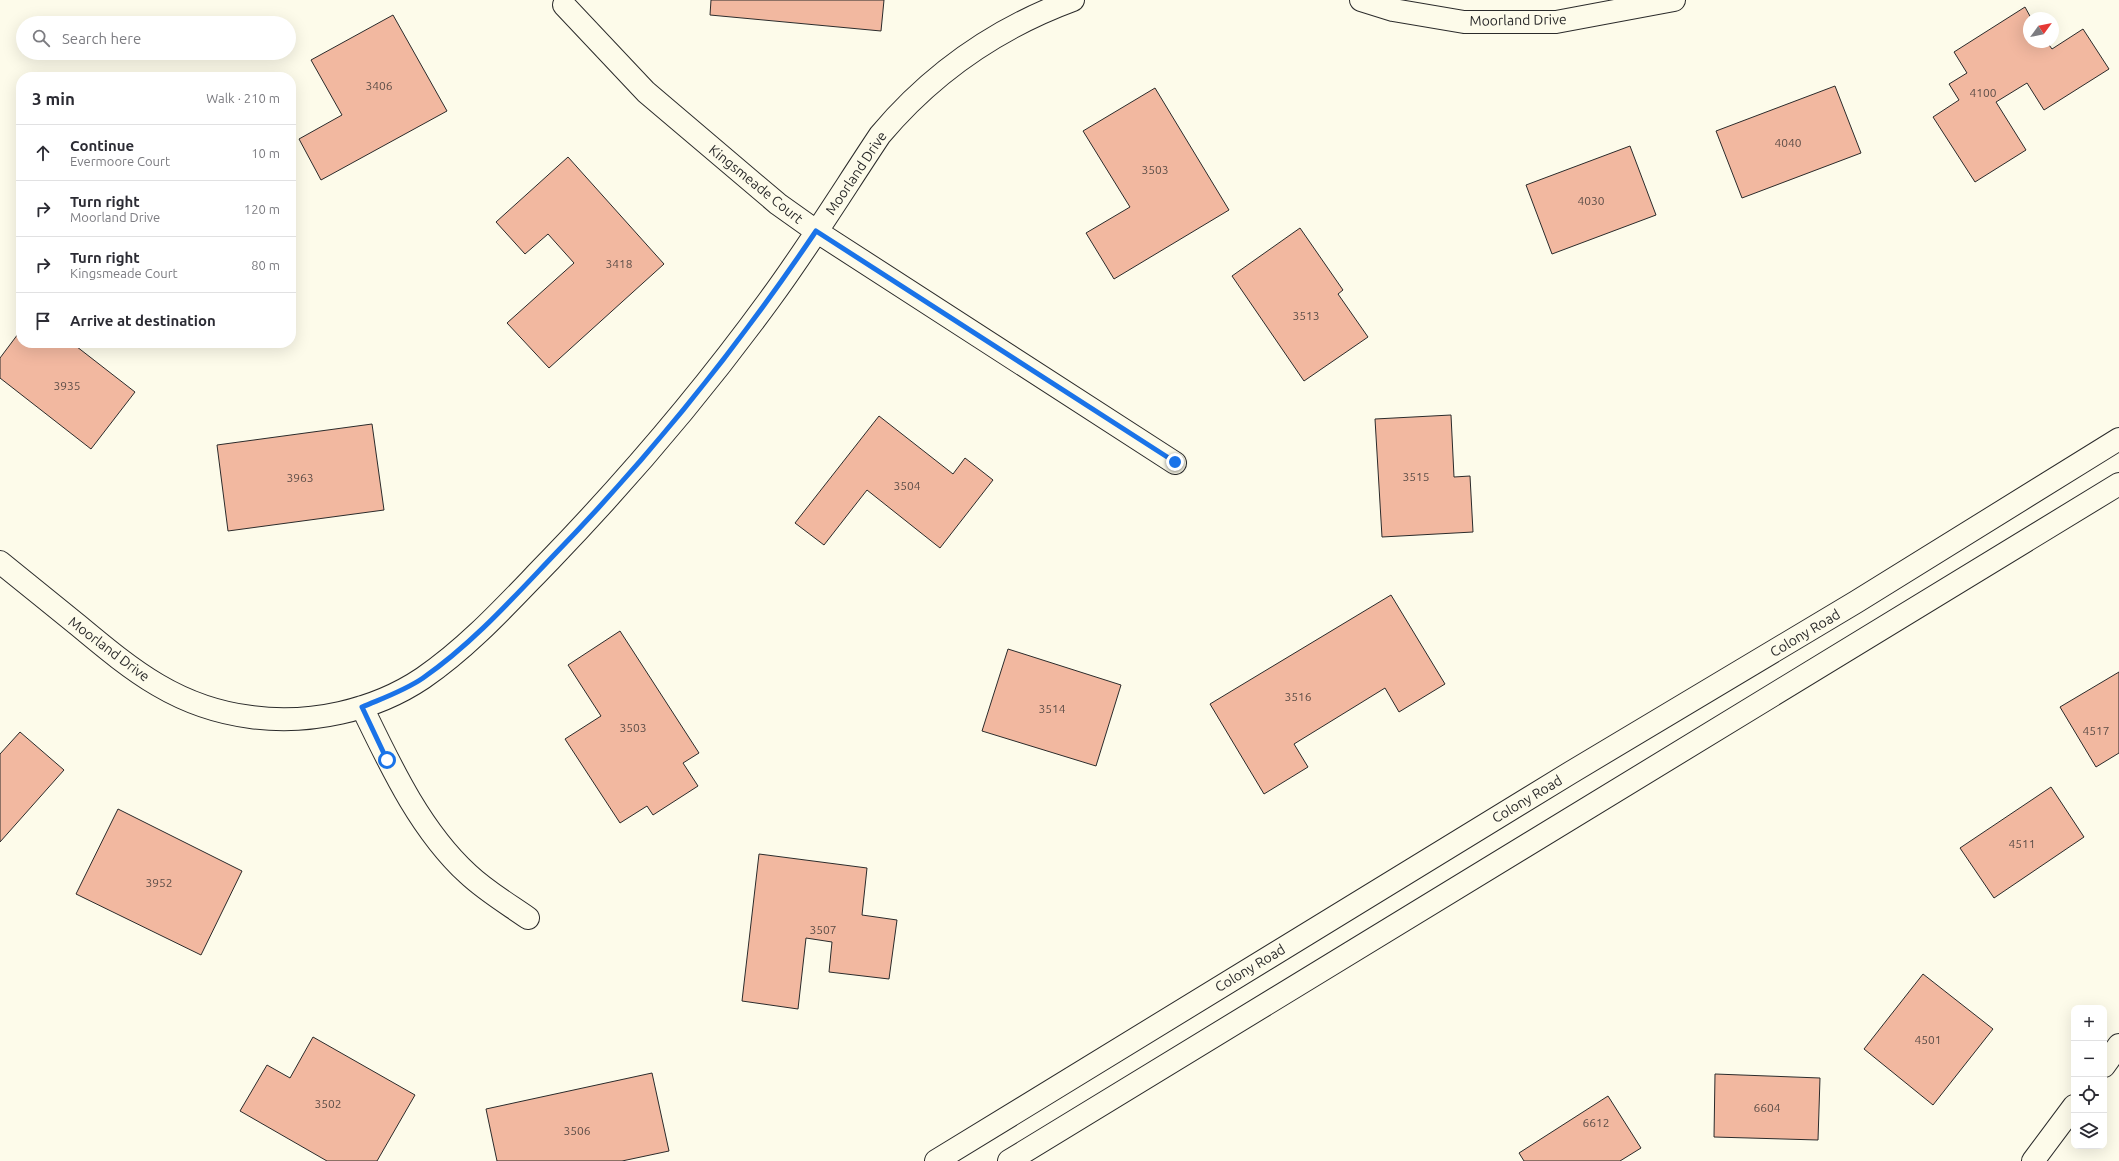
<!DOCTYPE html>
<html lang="en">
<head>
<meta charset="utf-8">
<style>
	:root { --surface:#fff; --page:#f7f7f7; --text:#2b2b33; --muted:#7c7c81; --line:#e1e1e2 }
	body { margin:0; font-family:Ubuntu,sans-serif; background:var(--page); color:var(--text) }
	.controls { position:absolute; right:12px; bottom:12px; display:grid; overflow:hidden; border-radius:8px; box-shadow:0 4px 16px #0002 }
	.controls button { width:36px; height:36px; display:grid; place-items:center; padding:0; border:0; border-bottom:1px solid var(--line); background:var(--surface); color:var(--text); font:20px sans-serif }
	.compass { position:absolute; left:2023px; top:12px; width:36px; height:36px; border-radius:50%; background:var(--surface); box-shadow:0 4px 16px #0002; rotate:57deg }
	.stop { position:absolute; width:12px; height:12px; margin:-9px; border:3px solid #1a73e8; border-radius:50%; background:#fff }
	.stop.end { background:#1a73e8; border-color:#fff; box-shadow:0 1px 4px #0008 }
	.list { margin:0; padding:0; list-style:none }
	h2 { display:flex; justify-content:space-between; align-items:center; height:52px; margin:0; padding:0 16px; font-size:17px }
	h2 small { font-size:13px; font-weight:400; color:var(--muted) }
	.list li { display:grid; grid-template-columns:26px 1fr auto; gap:12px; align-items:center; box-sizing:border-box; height:56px; padding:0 16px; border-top:1px solid var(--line) }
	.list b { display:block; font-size:15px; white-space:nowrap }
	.list p { margin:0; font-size:13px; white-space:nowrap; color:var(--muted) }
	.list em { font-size:13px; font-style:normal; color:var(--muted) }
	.icon { flex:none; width:22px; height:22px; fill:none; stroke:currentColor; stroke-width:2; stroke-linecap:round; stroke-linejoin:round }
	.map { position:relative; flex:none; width:2119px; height:1161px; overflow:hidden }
	.search { position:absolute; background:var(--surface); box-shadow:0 4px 16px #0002; left:16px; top:16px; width:280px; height:44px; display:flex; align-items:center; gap:10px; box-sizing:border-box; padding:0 14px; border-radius:22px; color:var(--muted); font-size:15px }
	.panel { position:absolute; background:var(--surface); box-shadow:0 4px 16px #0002; left:16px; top:72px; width:280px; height:276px; border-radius:16px }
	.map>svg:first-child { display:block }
	.building { fill:#f2b8a0; stroke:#2b2b2b }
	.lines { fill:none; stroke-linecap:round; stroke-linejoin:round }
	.minor-casing { stroke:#2b2b2b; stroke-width:24 }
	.major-casing { stroke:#2b2b2b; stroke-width:24 }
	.minor { stroke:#fdfbea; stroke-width:22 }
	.major { stroke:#fdfbea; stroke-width:22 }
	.route { stroke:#1a73e8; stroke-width:5 }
	.labels { text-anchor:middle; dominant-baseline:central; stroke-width:3; stroke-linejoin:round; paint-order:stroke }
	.number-label { font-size:12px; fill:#5d4e48 }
	.street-label { font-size:14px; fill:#2b2b2b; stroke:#fdfbea }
</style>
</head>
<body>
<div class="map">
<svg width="2119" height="1161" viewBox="0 0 2119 1161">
	<rect width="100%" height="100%" fill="#fdfbea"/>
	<!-- building -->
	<path class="building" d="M 711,0 L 884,0 L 881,31 L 710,15 Z
		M 2025,7 L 2031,18 L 2029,18 L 2029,42 L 2047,42 L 2052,49 L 2083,29 L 2109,69 L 2044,110 L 2027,83 L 1996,102 L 2026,150 L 1975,182 L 1933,117 L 1959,100 L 1949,84 L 1967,73 L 1954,52 Z
		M 393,15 L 447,111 L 321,180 L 299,139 L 342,115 L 311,60 Z
		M 1835,86 L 1861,153 L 1742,198 L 1716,131 Z
		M 1155,88 L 1229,210 L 1114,279 L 1086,233 L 1130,207 L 1083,131 Z
		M 1630,146 L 1656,215 L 1552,254 L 1526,185 Z
		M 568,157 L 664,264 L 549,368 L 507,323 L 574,263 L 548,234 L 525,254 L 496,222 Z
		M 1300,228 L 1343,290 L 1338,294 L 1368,337 L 1304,381 L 1232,276 Z
		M 21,330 L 21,343 L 72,343 L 135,392 L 91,449 L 0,378 L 0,358 Z
		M 1451,415 L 1454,477 L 1470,476 L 1473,532 L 1382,537 L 1375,419 Z
		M 879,416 L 953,474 L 965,458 L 993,480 L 940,548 L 867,490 L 824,545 L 795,523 Z
		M 372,424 L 384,510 L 228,531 L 217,445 Z
		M 1391,595 L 1445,684 L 1399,712 L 1385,688 L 1294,744 L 1308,767 L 1264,794 L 1210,704 Z
		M 620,631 L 699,753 L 683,763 L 698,786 L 653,815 L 647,806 L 620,823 L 565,739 L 601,716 L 568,665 Z
		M 1008,649 L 1121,685 L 1096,766 L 982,731 Z
		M 2119,672 L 2119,753 L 2096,767 L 2060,707 Z
		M 20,732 L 64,770 L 0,842 L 0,754 Z
		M 2051,787 L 2084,837 L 1994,898 L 1960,848 Z
		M 118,809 L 242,871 L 201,955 L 76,894 Z
		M 759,854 L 867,868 L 862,915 L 897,920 L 889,979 L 829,972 L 832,942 L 806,938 L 798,1009 L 742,1001 Z
		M 1923,974 L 1993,1029 L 1933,1105 L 1864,1049 Z
		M 313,1037 L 415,1095 L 377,1161 L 327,1161 L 240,1111 L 267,1065 L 290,1078 Z
		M 652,1073 L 669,1151 L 622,1161 L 497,1161 L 486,1109 Z
		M 1715,1074 L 1820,1078 L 1818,1140 L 1714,1137 Z
		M 1608,1096 L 1641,1148 L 1620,1161 L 1524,1161 L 1519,1153 Z"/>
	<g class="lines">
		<!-- minor casing -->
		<g class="minor-casing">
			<path id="minor" d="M 1361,0 L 1393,10 L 1464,22 L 1556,22 L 1674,0
				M 564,5 L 646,92 L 778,204 L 816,231 L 1175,463
				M 0,562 C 26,583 53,605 79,626 C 133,671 178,708 251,717 C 309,725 374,711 423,678 C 470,646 510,601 550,560 C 629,478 703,391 770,299 C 809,246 844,189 880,135 C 933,72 997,28 1073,0
				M 362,707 C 390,765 420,830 468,874 C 486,891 508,904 528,918
				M 2104,1066 L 2119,1045
				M 2033,1161 L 2074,1106"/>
		</g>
		<!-- major casing -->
		<g class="major-casing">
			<path id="major" d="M 936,1161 L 1570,773 L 1856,602 L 2119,439
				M 1009,1161 L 2119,484"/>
		</g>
		<!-- minor -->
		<use href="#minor" class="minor"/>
		<!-- major -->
		<use href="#major" class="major"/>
	</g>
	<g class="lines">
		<!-- route -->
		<path class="route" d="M 387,760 L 362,707 C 383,698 404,691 423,678 C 472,644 513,598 554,555 C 651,455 738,347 816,231 L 1175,462"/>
	</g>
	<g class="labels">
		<!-- number labels -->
		<g class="number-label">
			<text x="379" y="85">3406</text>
			<text x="1983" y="92">4100</text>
			<text x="1788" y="142">4040</text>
			<text x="1155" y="169">3503</text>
			<text x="1591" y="200">4030</text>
			<text x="619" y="263">3418</text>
			<text x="1306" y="315">3513</text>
			<text x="67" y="385">3935</text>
			<text x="1416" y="476">3515</text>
			<text x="300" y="477">3963</text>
			<text x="907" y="485">3504</text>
			<text x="1298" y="696">3516</text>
			<text x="1052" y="708">3514</text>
			<text x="633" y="727">3503</text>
			<text x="2096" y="730">4517</text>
			<text x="2022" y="843">4511</text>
			<text x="159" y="882">3952</text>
			<text x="823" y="929">3507</text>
			<text x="1928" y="1039">4501</text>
			<text x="328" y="1103">3502</text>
			<text x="1767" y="1107">6604</text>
			<text x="1596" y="1122">6612</text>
			<text x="577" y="1130">3506</text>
		</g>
		<!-- street labels -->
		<g class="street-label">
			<text transform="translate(1518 20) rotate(-1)">Moorland Drive</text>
			<text transform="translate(856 173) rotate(-56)">Moorland Drive</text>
			<text transform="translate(756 184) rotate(39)">Kingsmeade Court</text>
			<text transform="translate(1805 633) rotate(-31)">Colony Road</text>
			<text transform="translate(109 649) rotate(37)">Moorland Drive</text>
			<text transform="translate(1527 799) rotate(-31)">Colony Road</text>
			<text transform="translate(1250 968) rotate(-31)">Colony Road</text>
		</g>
	</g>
</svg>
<div class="controls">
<button>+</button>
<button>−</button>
<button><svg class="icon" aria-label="locate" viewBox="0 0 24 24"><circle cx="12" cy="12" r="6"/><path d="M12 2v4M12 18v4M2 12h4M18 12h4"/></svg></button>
<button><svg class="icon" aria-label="layers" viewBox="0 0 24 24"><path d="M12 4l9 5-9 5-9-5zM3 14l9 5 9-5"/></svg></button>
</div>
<svg class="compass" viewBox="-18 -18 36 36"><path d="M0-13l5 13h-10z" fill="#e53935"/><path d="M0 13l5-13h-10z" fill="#7c7c81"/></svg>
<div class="stop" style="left:387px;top:760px"></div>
<div class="stop end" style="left:1175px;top:462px"></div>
<div class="search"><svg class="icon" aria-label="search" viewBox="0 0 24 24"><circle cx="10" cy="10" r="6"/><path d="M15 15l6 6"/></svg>Search here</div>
<section class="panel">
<h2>3 min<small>Walk · 210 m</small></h2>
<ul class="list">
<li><svg class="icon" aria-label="ahead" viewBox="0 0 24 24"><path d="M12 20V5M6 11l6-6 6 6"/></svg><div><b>Continue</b><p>Evermoore Court</p></div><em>10 m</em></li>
<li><svg class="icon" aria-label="right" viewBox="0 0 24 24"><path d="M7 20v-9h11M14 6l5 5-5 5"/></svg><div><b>Turn right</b><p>Moorland Drive</p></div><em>120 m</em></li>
<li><svg class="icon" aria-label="right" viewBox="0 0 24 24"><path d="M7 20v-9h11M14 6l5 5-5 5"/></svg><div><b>Turn right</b><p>Kingsmeade Court</p></div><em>80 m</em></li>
<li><svg class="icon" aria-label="arrive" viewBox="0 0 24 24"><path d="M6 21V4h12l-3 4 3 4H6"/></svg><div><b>Arrive at destination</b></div></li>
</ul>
</section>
</div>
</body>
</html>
